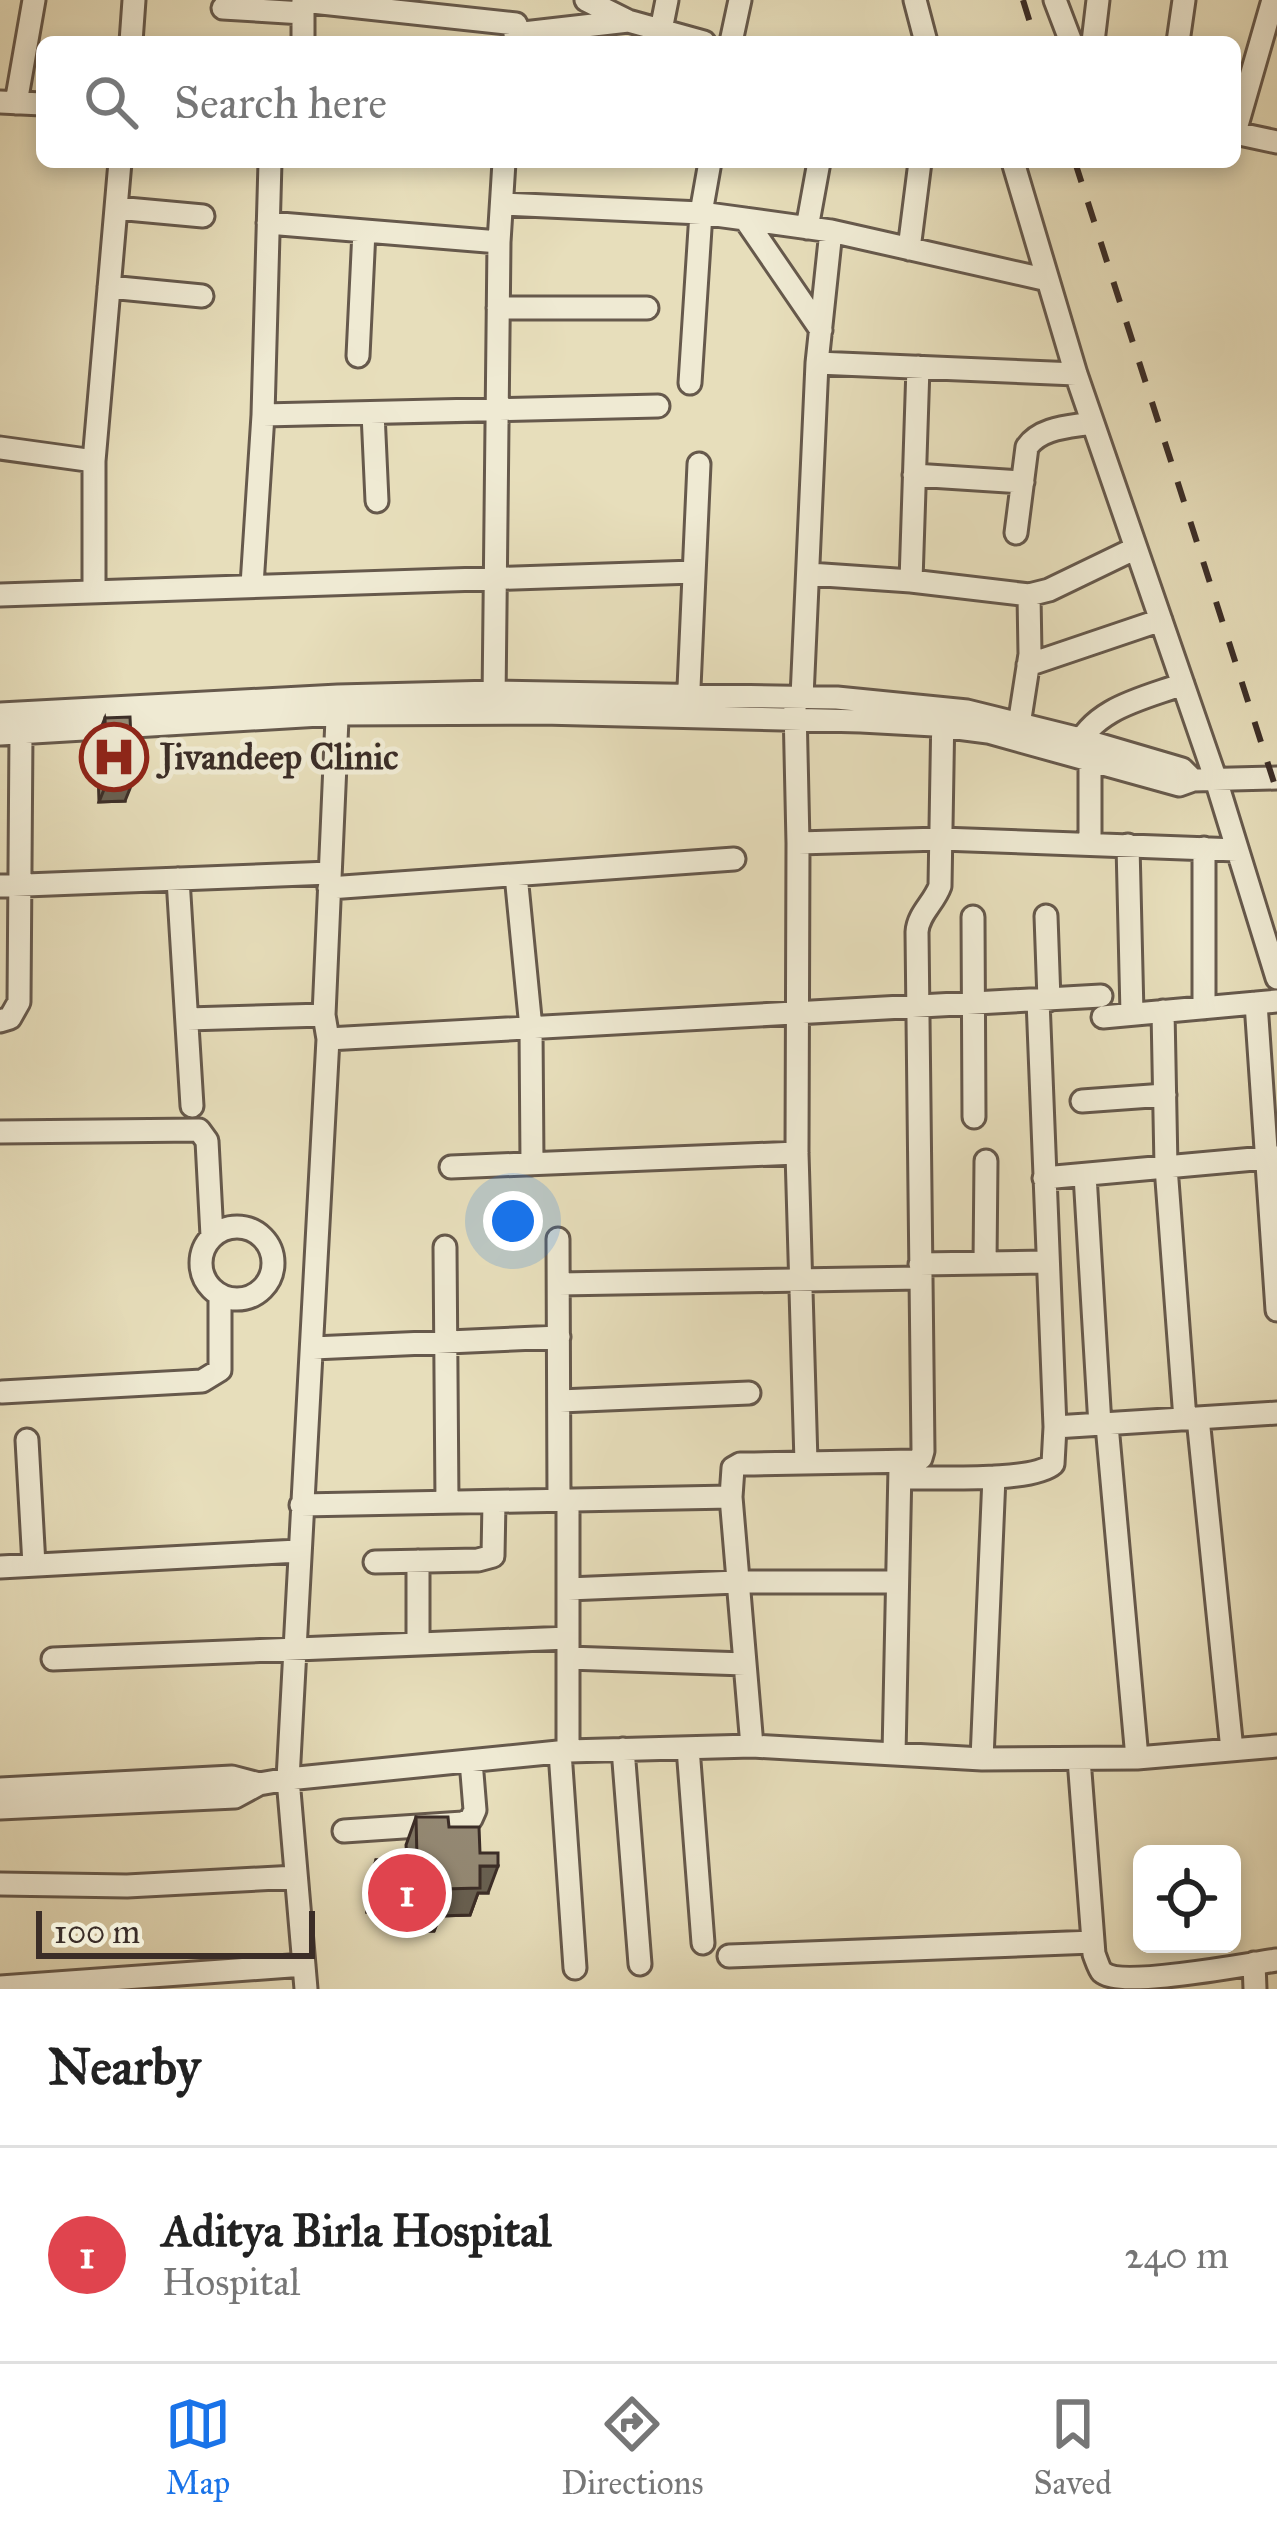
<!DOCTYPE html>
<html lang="en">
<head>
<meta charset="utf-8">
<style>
	:root { --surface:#fff; --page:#f6f6f6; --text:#222; --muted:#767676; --line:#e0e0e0; --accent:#1a73e8 }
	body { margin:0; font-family:"IM FELL Great Primer",serif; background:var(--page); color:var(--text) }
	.controls { position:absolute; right:36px; bottom:36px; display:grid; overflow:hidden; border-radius:18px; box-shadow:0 6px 18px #0003 }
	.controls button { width:108px; height:108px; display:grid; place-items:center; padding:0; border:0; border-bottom:3px solid var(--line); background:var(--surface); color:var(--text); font:60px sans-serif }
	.scale { position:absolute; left:36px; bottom:30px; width:279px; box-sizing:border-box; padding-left:12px; border:6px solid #3b2d27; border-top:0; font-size:33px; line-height:42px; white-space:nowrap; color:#3b2d27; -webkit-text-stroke:9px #efead3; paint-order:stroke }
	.you { position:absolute; left:513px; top:1221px; width:42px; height:42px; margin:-30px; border:9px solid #fff; border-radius:50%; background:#1a73e8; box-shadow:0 0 0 18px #1a73e833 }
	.badge { display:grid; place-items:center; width:78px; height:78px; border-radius:50%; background:var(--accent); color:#fff; font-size:39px; font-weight:700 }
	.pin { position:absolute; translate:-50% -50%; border:6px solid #fff; box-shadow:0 3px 12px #0006 }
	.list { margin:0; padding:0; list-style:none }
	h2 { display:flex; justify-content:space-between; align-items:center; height:156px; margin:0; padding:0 48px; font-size:51px }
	h2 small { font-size:39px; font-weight:400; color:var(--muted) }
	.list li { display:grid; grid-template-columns:78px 1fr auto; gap:36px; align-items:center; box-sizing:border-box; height:216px; padding:0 48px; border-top:3px solid var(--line) }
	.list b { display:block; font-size:45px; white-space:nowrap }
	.list p { margin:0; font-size:39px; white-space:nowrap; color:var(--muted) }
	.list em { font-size:39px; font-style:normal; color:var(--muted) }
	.icon { flex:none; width:66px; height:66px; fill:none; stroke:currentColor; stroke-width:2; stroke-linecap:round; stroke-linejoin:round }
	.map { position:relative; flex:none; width:1277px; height:1989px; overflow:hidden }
	.search { position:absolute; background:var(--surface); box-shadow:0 6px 18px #0003; left:36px; right:36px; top:36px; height:132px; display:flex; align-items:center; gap:30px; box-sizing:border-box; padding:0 42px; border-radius:18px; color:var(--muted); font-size:45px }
	.sheet { height:372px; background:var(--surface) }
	nav { display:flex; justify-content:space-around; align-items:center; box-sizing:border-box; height:168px; border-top:3px solid var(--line); background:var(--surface); font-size:33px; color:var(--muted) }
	nav a { display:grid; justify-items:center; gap:6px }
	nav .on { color:var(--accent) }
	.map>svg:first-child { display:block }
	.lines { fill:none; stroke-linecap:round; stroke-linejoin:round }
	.minor-casing { stroke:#66594c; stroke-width:27 }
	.minor { stroke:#efead3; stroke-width:21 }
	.rail { stroke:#3b2d27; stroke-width:6; stroke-dasharray:21 21; stroke-linecap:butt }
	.wall { fill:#7f7664; stroke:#3b2d27; stroke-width:3 }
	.shaded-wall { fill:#686051; stroke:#3b2d27; stroke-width:3 }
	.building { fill:#948974; stroke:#3b2d27; stroke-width:3 }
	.labels { text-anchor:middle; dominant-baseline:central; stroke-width:10; stroke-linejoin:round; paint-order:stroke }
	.poi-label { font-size:36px; font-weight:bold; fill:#3b2d27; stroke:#efead3; text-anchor:start }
</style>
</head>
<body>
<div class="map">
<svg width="1277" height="1989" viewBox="0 0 1277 1989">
	<rect width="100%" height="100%" fill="#e7debb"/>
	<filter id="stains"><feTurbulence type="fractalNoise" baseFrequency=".00167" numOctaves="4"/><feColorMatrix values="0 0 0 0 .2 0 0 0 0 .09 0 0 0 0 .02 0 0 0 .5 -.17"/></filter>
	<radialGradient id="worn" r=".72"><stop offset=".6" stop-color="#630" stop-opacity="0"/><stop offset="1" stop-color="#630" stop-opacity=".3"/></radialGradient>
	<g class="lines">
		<!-- minor casing -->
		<g class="minor-casing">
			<path id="minor" d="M 586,0 L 628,21 L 704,42
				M 915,0 L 926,42
				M 1055,0 L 1071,42
				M 303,1 L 516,24
				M 303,1 L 303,42
				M 223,8 L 303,13
				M 661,30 L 667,0
				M 515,34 L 628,21
				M 131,42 L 134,0
				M 731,42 L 740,0
				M 1093,42 L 1098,0
				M 1178,42 L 1184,0
				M 0,102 L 42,104
				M 16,103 L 34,0
				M 1235,132 L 1273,0
				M 1235,133 L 1277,142
				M 1013,162 L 1076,374 L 1216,780 L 1277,978
				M 502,204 L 701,213 L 831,231 L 1048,280
				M 116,208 L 203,216
				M 745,219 L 821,330
				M 268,223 L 499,242
				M 807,228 L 819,162
				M 909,249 L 920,162
				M 109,287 L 202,296
				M 498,308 L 647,308
				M 358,356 L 364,231
				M 817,363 L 1076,374
				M 690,383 L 701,213 L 710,162
				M 373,413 L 377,501
				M 263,415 L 658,406
				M 0,448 L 94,461
				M 914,475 L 1023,482
				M 1016,533 L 1027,447 C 1041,427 1070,427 1092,423
				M 809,574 L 911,581 L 1029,595 L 1049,590 L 1136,548
				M 911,581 L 918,367
				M 252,585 L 263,415 L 270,162
				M 94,591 L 94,461 L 120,162
				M 0,595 L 694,572
				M 1028,665 L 1161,620
				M 802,697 L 817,363 L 831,231
				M 494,701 L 499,242 L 504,162
				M 795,707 L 798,843 L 797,1153 L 806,1462
				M 688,710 L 699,464
				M 0,714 L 338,696 L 494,692 L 837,698 L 967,711 L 1080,739 L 1182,769 L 1193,780
				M 1019,725 L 1030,654 L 1029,595
				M 0,734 L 337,714 L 542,713 L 861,721 L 934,725 L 988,732 L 1179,785 L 1193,780 L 1277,778
				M 1075,751 C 1093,708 1142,699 1183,684
				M 1090,763 L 1090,843
				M 798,843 L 941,839 L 1237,850
				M 1128,845 L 1132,1014
				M 1204,848 L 1204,1008
				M 516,875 L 531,1028 L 532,1164
				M 178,879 L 192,1106
				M 0,886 L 330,873
				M 329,888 L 734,859
				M 1046,916 L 1049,1000
				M 973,917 L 974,1117
				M 1256,1003 L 1277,1310
				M 1163,1011 L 1166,1167 L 1185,1419
				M 1103,1017 L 1277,1001
				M 187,1019 L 324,1015
				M 0,1021 L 10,1018 L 19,1002 L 21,733
				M 328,1039 L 1101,996
				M 1082,1101 L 1165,1095
				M 0,1132 L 199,1130 L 207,1141 L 212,1236
				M 451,1167 L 797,1153
				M 1085,1175 L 1100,1425
				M 1044,1178 L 1276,1157
				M201 1263a36 36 0 1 1 72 0a36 36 0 1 1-72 0Z
				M 558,1239 L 559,1500
				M 445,1247 L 447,1502
				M 985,1263 L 986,1161
				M 920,1264 L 1046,1262
				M 559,1284 L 920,1278
				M 313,1348 L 559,1337
				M 2,1392 L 202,1381 L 220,1370 L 220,1296
				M 560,1401 L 749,1393
				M 1198,1418 L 1232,1750
				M 1107,1425 L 1137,1758
				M 1055,1427 L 1277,1413
				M 27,1440 L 34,1565
				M 900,1478 C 932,1477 1032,1483 1053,1464 L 1055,1427 L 1038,1000
				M 568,1500 L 568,1751
				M 301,1505 L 731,1497
				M 418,1561 L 418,1644
				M 375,1562 L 478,1560 L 493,1556 L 494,1502
				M 0,1567 L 298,1551
				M 568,1589 L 737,1582 L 896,1582
				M 568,1658 L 745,1664
				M 53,1659 L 568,1638
				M 752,1746 L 731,1497 L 733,1468 L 740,1464 L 754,1464 L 915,1461 L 921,1458 L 923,1451 L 917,932 C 918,914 934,903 940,886 L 943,709
				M 688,1748 L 703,1943
				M 623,1749 L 640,1964
				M 560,1752 L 575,1968
				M 894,1754 L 900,1468
				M 982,1759 L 994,1477
				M 1079,1759 L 1094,1954 C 1096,1959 1099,1969 1102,1972 C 1121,1989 1247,1964 1277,1960
				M 0,1789 L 232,1777 L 259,1784
				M 0,1808 L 235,1797 L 259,1784 L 288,1779 L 568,1751 L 752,1746 L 982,1759 L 1137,1758 L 1277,1746
				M 344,1831 L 463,1823 L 471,1819 L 475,1810 L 471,1761
				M 0,1884 L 127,1886 L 296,1877
				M 729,1956 L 1093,1942
				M 1254,1963 L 1255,1989
				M 0,1987 L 304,1965
				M 306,1989 L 288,1779 L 328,1039 L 324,1015 L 338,696"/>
		</g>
		<!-- minor -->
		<use href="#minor" class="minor"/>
		<!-- rail -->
		<path class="rail" d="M 1023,0 L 1036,42
			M 1075,162 L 1277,792"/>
	</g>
	<!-- wall -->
	<path class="wall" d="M 105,718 L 125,801 L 99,802 L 97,738 Z
		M 416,1817 L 449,1827 L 480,1853 L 488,1893 L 478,1893 L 470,1915 L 440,1916 L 434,1931 L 395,1932 L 395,1912 L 367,1912 L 366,1887 L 376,1860 L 407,1859 L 406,1845 Z"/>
	<!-- shaded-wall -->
	<path class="shaded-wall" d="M 133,781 L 125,801 L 99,802 L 107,782 Z
		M 480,1866 L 498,1866 L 488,1893 L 478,1893 L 470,1915 L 440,1916 L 434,1931 L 395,1932 L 405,1904 L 444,1889 Z
		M 377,1885 L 405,1885 L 395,1912 L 367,1912 Z"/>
	<!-- building -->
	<path class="building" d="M 130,717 L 133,781 L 107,782 L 105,718 Z
		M 416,1817 L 448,1817 L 449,1827 L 479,1827 L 480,1853 L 498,1853 L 498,1866 L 480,1866 L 480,1888 L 444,1889 L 444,1904 L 405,1904 L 405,1885 L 377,1885 L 376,1860 L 417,1859 Z"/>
	<!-- icons -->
	<defs>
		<g id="hospital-ring" transform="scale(3.45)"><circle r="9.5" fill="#efead3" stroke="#8f2418" stroke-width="1.5"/><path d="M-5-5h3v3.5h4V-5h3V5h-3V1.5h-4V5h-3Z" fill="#8f2418"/></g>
	</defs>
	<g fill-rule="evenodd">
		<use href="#hospital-ring" x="114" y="757"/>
	</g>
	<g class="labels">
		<!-- poi labels -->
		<g class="poi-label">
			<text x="160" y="757">Jivandeep Clinic</text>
		</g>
	</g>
	<rect width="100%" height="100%" filter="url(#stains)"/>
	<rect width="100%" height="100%" fill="url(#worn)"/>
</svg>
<div class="controls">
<button><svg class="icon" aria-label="locate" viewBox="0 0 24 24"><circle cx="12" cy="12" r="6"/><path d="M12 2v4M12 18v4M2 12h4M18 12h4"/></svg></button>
</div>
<div class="scale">100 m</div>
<div class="you"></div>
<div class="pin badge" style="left:407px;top:1893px;background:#e0444e">1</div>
<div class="search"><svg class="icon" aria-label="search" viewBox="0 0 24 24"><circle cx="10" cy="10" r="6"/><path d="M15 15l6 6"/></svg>Search here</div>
</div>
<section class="sheet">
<h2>Nearby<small></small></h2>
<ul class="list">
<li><span class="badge" style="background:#e0444e">1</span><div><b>Aditya Birla Hospital</b><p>Hospital</p></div><em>240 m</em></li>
</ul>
</section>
<nav>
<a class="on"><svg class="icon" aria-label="map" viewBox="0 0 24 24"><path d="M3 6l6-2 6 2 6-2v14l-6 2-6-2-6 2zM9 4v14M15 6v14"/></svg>Map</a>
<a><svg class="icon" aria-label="directions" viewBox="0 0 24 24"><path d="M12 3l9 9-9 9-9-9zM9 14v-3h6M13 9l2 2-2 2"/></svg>Directions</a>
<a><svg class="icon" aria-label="saved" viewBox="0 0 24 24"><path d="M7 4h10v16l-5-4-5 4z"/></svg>Saved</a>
</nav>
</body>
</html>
